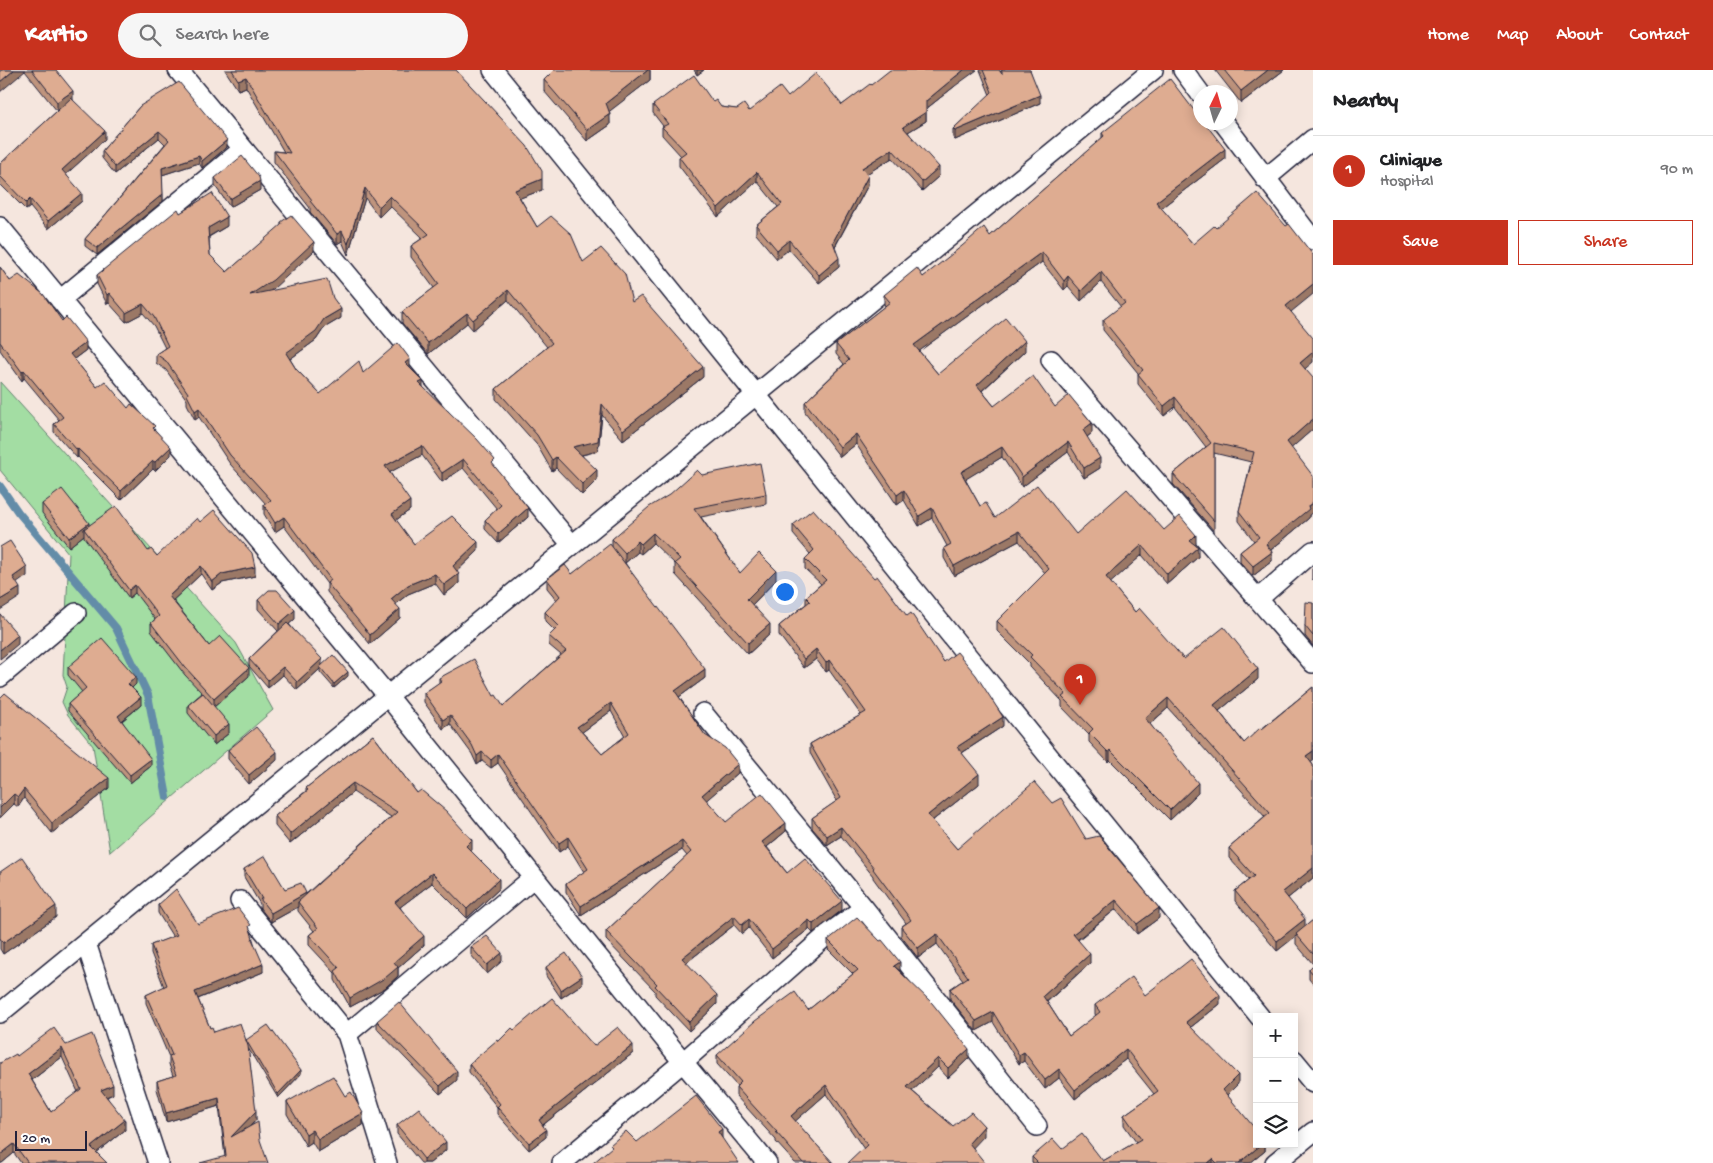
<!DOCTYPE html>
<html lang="en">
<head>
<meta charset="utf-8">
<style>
	:root { --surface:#fff; --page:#f6f6f6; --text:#202124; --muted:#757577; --line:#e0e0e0; --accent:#c8321e }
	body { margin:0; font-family:"Gochi Hand",sans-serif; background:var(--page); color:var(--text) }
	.controls { position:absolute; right:15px; bottom:15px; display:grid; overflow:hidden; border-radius:0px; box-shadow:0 2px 12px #0003 }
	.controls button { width:45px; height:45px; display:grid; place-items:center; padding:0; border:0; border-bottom:1px solid var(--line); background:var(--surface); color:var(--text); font:25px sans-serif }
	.compass { position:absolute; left:1193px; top:15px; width:45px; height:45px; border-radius:50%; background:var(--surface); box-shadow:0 2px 12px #0003; rotate:5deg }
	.scale { position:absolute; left:15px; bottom:12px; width:72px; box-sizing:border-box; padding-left:5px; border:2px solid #22223b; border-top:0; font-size:14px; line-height:18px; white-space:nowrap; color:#22223b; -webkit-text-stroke:4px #fff; paint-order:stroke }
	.you { position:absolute; left:784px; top:521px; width:18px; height:18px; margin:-12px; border:4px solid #fff; border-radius:50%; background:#1a73e8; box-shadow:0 0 0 8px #1a73e833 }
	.badge { display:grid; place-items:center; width:32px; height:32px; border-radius:50%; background:var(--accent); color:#fff; font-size:16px; font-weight:700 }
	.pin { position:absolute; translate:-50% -41px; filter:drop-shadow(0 1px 2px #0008) }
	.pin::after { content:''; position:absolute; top:26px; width:18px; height:15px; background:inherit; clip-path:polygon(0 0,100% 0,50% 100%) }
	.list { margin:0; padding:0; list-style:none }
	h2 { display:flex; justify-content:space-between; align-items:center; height:65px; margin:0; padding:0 20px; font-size:21px }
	h2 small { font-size:16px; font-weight:400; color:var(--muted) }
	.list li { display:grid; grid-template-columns:32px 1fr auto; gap:15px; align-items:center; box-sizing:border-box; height:70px; padding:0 20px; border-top:1px solid var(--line) }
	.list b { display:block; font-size:19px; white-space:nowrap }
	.list p { margin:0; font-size:16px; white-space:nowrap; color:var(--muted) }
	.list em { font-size:16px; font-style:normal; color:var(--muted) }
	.actions { display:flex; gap:10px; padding:15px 20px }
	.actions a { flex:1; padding:11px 0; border:1px solid var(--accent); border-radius:0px; text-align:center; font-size:18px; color:var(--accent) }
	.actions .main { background:var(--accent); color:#fff }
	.icon { flex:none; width:28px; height:28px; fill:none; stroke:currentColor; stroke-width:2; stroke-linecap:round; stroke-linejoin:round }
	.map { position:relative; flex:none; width:1313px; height:1093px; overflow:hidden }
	header { display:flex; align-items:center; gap:30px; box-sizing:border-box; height:70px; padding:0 25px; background:var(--accent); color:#fff }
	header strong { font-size:24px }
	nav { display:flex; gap:28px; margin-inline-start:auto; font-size:18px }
	.search { width:350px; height:45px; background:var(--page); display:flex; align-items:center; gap:12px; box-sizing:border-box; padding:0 18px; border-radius:28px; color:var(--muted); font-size:19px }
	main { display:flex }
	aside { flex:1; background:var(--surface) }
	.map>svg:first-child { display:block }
	.green { fill:#a3dda3; stroke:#62806f }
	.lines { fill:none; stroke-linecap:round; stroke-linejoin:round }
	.stream { stroke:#638ca8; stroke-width:8 }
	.street-casing { stroke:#22223b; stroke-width:22 }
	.street { stroke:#fff; stroke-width:19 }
	.wall { fill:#bf947d; stroke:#22223b; fill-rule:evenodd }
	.shaded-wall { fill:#9b7866; stroke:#22223b }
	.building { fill:#deac91; stroke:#22223b; fill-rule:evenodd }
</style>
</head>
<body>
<header>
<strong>Kartio</strong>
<div class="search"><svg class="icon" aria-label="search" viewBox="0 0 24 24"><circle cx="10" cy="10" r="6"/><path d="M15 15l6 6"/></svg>Search here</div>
<nav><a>Home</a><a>Map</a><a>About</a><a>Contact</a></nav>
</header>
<main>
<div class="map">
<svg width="1313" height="1093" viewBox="0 0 1313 1093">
	<rect width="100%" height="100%" fill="#f5e6de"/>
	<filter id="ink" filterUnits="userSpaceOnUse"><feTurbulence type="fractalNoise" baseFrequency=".02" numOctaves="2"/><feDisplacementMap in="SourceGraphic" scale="10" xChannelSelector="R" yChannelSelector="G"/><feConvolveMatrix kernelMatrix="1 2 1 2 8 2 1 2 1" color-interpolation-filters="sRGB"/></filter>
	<g filter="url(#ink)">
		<!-- green -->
		<path class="green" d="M 0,312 L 236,573 L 273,640 L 110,782 L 93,676 L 68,645 L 62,632 L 67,617 L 63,605 L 69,484 L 0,400 Z"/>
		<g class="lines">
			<!-- stream -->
			<path class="stream" d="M 0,416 L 18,442 L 116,558 L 148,625 L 167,727"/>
			<!-- street casing -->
			<g class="street-casing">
				<path id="street" d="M 178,0 L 572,475
					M 493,0 L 1260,947
					M 1183,0 L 1200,23
					M 1223,52 L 1313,170
					M 1265,109 L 1313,69
					M 0,157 L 387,625 L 683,992 L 767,1093
					M 60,230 L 243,79
					M 1051,290 L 1313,593
					M 1258,529 L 1313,481
					M 0,607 L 76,543
					M 703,643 L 864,838 L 1037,1056
					M 240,831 L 347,964 L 387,1093
					M 86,873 L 158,1093
					M 0,943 L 1153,0
					M 347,964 L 533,808
					M 1294,990 L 1313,1013
					M 562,1093 L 683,992 L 827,865 L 864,838
					M 1275,1093 L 1313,1062"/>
			</g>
			<!-- street -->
			<use href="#street" class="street"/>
		</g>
		<!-- wall -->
		<path class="wall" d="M 0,0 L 56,0 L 73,30 L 105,69 L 66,104 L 82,131 L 48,159 L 30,137 L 26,140 L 0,114 L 0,94 L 57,41 L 25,1 Z
			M 225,0 L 456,0 L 542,120 L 520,128 L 537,157 L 583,192 L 632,232 L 703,307 L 623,370 L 602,345 L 598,381 L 582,385 L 597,410 L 582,425 L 556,398 L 552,401 L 537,375 L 496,329 L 496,319 L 547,277 L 508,230 L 473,260 L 467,253 L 428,284 L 402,253 L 402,242 L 434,218 L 411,187 L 411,176 L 423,168 L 390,136 L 379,147 L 365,128 L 348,185 L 342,171 L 337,174 L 310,142 L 310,138 L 274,92 L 274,81 L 284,82 L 246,17 L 238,20 Z
			M 650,0 L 650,10 L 609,41 L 610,55 L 587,71 L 544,21 L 544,10 Z
			M 694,0 L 704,0 L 697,5 Z
			M 980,0 L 999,0 L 1001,2 L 1001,0 L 1030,0 L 1040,33 L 955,70 L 953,68 L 953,59 L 990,25 Z
			M 1215,0 L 1284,0 L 1241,33 Z
			M 871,15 L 955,16 L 926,39 L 926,51 L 908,62 L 939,106 L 922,121 L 892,88 L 866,104 L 868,115 L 835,177 L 839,197 L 819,213 L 789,179 L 777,189 L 756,164 L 756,155 L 778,137 L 757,111 L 718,147 L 679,96 L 679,87 L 681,86 L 662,65 L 662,57 L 663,56 L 653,43 L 653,35 L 713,32 L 721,37 L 749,41 L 788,27 L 842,35 Z
			M 140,36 L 227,77 L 202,98 L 199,93 L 162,105 L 163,131 L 97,185 L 85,176 L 85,169 L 165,74 L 159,68 L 115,104 L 102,88 L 102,81 Z
			M 1102,63 L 1225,89 L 1161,138 L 1193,174 L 1291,242 L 1305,299 L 1313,359 L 1291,378 L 1309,445 L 1309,448 L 1271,480 L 1272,491 L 1253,506 L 1240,492 L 1240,482 L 1254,471 L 1239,451 L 1239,441 L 1251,392 L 1214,383 L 1214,461 L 1173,414 L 1173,404 L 1206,377 L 1175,337 L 1164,346 L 1138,314 L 1138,303 L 1103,260 L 1103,250 L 1121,237 L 1101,212 L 1081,231 L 1068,216 L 1064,220 L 1042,192 L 919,281 L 938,304 L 1025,281 L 982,321 L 994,336 L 1055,337 L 1092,363 L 1087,367 L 1100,398 L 1084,408 L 1068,382 L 1022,417 L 1002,387 L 965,409 L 980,436 L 995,448 L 1076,464 L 1164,460 L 1196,475 L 1198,487 L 1167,514 L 1142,485 L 1110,512 L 1135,542 L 1184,589 L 1258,609 L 1219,641 L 1244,673 L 1313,617 L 1313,691 L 1311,692 L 1313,695 L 1313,808 L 1288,828 L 1305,857 L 1313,850 L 1313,894 L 1296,874 L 1296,865 L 1277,881 L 1235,831 L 1235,821 L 1249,810 L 1229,788 L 1229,778 L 1265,747 L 1168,638 L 1150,654 L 1198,723 L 1170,750 L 1110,690 L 1108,692 L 1089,672 L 1089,665 L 1062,637 L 1062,631 L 1030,597 L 1030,594 L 997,561 L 997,551 L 1045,503 L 1019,471 L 954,506 L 944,488 L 944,478 L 947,476 L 932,448 L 919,456 L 904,430 L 897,435 L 856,374 L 840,387 L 805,342 L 805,332 L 844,294 L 836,284 L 836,274 L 885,236 L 884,234 L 884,225 L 923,207 L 990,166 L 1102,68 Z
			M 215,108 L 260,120 L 230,137 L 215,116 Z
			M 180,143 L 227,156 L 209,167 L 210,185 L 227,202 L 281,156 L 281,152 L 314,181 L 269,221 L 341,248 L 324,258 L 316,270 L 290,289 L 296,299 L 320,324 L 363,303 L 410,298 L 423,317 L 495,397 L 528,447 L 498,473 L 485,459 L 485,450 L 497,439 L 463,398 L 442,412 L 422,385 L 390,402 L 410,440 L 396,450 L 414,474 L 478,481 L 457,501 L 459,513 L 444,525 L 435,513 L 408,524 L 396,534 L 400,548 L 370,574 L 327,522 L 327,514 L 284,456 L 275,462 L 264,444 L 264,435 L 266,434 L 230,394 L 199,347 L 195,350 L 187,334 L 187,330 L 166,300 L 156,293 L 156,284 L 165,278 L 154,256 L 143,243 L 126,252 L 109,233 L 107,234 L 97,214 L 97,205 Z
			M 0,197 L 10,211 L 62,251 L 86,280 L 74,289 L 97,317 L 128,338 L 155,360 L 171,385 L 155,401 L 153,399 L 121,430 L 78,387 L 77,388 L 54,362 L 54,354 L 59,350 L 24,308 L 22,311 L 0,280 Z
			M 702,405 L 766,424 L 766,434 L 701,447 L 740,503 L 776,510 L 752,535 L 770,564 L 748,584 L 675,504 L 675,494 L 653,473 L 641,484 L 638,482 L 625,493 L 705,608 L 679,627 L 705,665 L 738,703 L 706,730 L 726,752 L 786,761 L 767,777 L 787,803 L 842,840 L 813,863 L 809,859 L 772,888 L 749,858 L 742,864 L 734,855 L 686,893 L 717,934 L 689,961 L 655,925 L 655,921 L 606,870 L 606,861 L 687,786 L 682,780 L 581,845 L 566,822 L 566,814 L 584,802 L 568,776 L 559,782 L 498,693 L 491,698 L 482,691 L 477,695 L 472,684 L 450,654 L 443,659 L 424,632 L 424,623 L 439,613 L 439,608 L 494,626 L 503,636 L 561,585 L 549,575 L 549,566 L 555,561 L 545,551 L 545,542 L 557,530 L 547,518 L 547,509 L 572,504 L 612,477 L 612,469 ZM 611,641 L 625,666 L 602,684 L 582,662 Z
			M 42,434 L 157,486 L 255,506 L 222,513 L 212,520 L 201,504 L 173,530 L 209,576 L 249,606 L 214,637 L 229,663 L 214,675 L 188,643 L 188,635 L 202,623 L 185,605 L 151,561 L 151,553 L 155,549 L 135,523 L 129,528 L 84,467 L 84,465 L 69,477 L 42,443 Z
			M 793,455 L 907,546 L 944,592 L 1003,656 L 962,683 L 979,714 L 932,751 L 957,779 L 1052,733 L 1159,848 L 1137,864 L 1116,839 L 1078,870 L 1090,893 L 1047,932 L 1069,966 L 1096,946 L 1095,944 L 1095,935 L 1145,925 L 1220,934 L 1191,957 L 1238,1014 L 1227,1025 L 1265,1074 L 1265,1081 L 1250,1093 L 1032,1093 L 1032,1087 L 1062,1079 L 1103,1091 L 1136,1072 L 1124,1055 L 1124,1045 L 1154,1024 L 1126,989 L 1075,1029 L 1059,1008 L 1045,1019 L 1024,991 L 1019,994 L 993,952 L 976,961 L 950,929 L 950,919 L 963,910 L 937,874 L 918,888 L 901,866 L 901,857 L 906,853 L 873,808 L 873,806 L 841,766 L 827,775 L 812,758 L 812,748 L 837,731 L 810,683 L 810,674 L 861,645 L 829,600 L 826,602 L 816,589 L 804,598 L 779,565 L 779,556 L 806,534 L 806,527 L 821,514 L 805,499 L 805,489 L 810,484 L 793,464 Z
			M 1313,498 L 1313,510 L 1312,509 L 1312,499 Z
			M 258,530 L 295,549 L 289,554 L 322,595 L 348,606 L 334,618 L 320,602 L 320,599 L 297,620 L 283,605 L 268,618 L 249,596 L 249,589 L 278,561 L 258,539 Z
			M 1313,533 L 1313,576 L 1305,566 L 1305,556 Z
			M 68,597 L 136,614 L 132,618 L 141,635 L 122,651 L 151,696 L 130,713 L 68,641 L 68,634 L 82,622 L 68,605 Z
			M 0,628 L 109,718 L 52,763 L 24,728 L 18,737 L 14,734 Z
			M 373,665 L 417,723 L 472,780 L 471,781 L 499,819 L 467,848 L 432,813 L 400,837 L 424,875 L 398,898 L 398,906 L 385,918 L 350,937 L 335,910 L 335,903 L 309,875 L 309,865 L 314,861 L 298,841 L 298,837 L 271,852 L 260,838 L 260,834 L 244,807 L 244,799 L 285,819 L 306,824 L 391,747 L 353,722 L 290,774 L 275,756 L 275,746 L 306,721 L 306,718 Z
			M 228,680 L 277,690 L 249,714 L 228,689 Z
			M 0,802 L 56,847 L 3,884 L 0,879 Z
			M 158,835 L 198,854 L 251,863 L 263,902 L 198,929 L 210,958 L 214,962 L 246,970 L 301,1004 L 278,1028 L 248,978 L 256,1050 L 250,1057 L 260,1070 L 225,1087 L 219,1036 L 166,1052 L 157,1019 L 157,1011 L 173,1006 L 169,994 L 169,987 L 146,933 L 146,925 L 164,917 L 151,883 L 151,875 L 173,867 L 158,843 Z
			M 828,870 L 900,901 L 969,988 L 948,1008 L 938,997 L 912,1021 L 953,1056 L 984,1066 L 864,1079 L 826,1024 L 795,1051 L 833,1093 L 795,1093 L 776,1072 L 776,1070 L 736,1026 L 736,1017 L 737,1016 L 717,994 L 717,985 L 808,940 L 853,904 L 828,879 Z
			M 471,877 L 502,891 L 487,904 L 471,885 Z
			M 1313,895 L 1313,914 L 1309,909 L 1309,899 Z
			M 546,897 L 582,914 L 561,928 L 546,906 Z
			M 377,951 L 457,1010 L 440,1024 L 377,959 Z
			M 514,960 L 594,976 L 633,983 L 543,1055 L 546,1067 L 529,1080 L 497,1044 L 497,1037 L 469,1002 L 469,994 Z
			M 66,975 L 113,1024 L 107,1027 L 125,1060 L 96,1083 L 107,1093 L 21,1093 L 14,1083 L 2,1093 L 0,1093 L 17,986 ZM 62,987 L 78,1022 L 51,1042 L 32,1010 Z
			M 345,1026 L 363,1055 L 318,1082 L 312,1072 L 306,1076 L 287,1044 L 287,1032 Z
			M 397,1055 L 446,1080 L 430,1093 L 421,1093 L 397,1064 Z"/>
		<!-- shaded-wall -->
		<path class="shaded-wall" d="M 14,0 L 25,0 L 25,1 L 0,22 L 0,12 Z
			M 648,0 L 650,0 L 650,10 L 606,44 L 606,33 Z
			M 697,0 L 704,0 L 697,5 Z
			M 964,0 L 977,0 L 955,16 L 926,39 L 926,51 L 903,65 L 903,57 L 926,31 L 955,7 Z
			M 1268,0 L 1284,0 L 1241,33 L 1241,21 Z
			M 246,7 L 246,17 L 238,20 L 238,10 Z
			M 73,21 L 73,31 L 57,42 L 57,32 Z
			M 1040,25 L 1040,33 L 955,70 L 955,61 Z
			M 610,44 L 610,55 L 587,71 L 587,60 Z
			M 105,61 L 105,69 L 62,108 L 62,100 Z
			M 159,61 L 159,68 L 115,104 L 115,97 Z
			M 227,70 L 227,77 L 202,98 L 202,91 Z
			M 892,79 L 892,88 L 862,107 L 862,98 Z
			M 1225,79 L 1225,89 L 1156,142 L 1156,132 Z
			M 199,86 L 199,93 L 162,105 L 162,98 Z
			M 939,97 L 939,106 L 922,121 L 922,112 Z
			M 757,102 L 757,111 L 718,147 L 718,138 Z
			M 868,106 L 868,115 L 833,180 L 833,172 Z
			M 542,109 L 542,120 L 515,130 L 515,120 Z
			M 260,111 L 260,120 L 230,137 L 230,129 Z
			M 365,118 L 365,128 L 348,185 L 348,174 Z
			M 82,123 L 82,131 L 48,159 L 48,151 Z
			M 163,124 L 163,131 L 97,185 L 97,178 Z
			M 390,126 L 390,136 L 379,147 L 379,137 Z
			M 30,129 L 30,137 L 26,140 L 26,133 Z
			M 227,147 L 227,156 L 208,167 L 208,158 Z
			M 342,161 L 342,171 L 337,174 L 337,164 Z
			M 789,170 L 789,179 L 777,189 L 777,180 Z
			M 314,172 L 314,181 L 273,219 L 250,235 L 250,225 Z
			M 1042,182 L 1042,192 L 914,285 L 914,275 Z
			M 839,188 L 839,197 L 819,213 L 819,205 Z
			M 1101,202 L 1101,212 L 1081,231 L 1081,221 Z
			M 1068,206 L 1068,216 L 1064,220 L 1064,211 Z
			M 1313,214 L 1313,224 L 1286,246 L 1286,236 Z
			M 508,220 L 508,230 L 473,260 L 473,250 Z
			M 109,223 L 109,233 L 107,234 L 107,225 Z
			M 143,234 L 143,243 L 126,252 L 126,243 Z
			M 341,239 L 341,248 L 324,258 L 316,270 L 286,292 L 286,283 L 324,249 Z
			M 467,243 L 467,253 L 428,284 L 428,273 Z
			M 1025,271 L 1025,281 L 977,325 L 977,315 Z
			M 86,272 L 86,280 L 70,292 L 70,284 Z
			M 1313,282 L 1313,292 L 1300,303 L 1300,293 Z
			M 410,289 L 410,298 L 405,302 L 405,293 Z
			M 703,297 L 703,307 L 623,370 L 623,360 Z
			M 24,300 L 24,308 L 22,311 L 22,302 Z
			M 423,311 L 423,320 L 419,313 Z
			M 1175,327 L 1175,337 L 1164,346 L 1164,336 Z
			M 602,334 L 602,345 L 598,381 L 573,387 L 573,377 Z
			M 199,338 L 199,347 L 195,350 L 195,341 Z
			M 1313,349 L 1313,359 L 1287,382 L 1287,372 Z
			M 1092,353 L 1092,363 L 1083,370 L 1083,360 Z
			M 856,364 L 856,374 L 840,387 L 840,377 Z
			M 1068,372 L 1068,382 L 1022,417 L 1022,407 Z
			M 422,376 L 422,385 L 385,405 L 385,396 Z
			M 171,377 L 171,385 L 155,401 L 155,392 Z
			M 1002,377 L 1002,387 L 961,412 L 961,402 Z
			M 78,379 L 78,387 L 77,388 L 77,380 Z
			M 556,387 L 556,398 L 552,401 L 552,390 Z
			M 1100,388 L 1100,398 L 1084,408 L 1084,398 Z
			M 463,389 L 463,398 L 442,412 L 442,403 Z
			M 153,391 L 153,399 L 121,430 L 121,421 Z
			M 597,400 L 597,410 L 582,425 L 582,414 Z
			M 904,420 L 904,430 L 897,435 L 897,425 Z
			M 410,431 L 410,440 L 392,453 L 392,444 Z
			M 1313,432 L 1313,442 L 1309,445 L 1309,448 L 1266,484 L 1266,474 Z
			M 528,438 L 528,447 L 498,473 L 498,464 Z
			M 932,438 L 932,448 L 919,456 L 919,446 Z
			M 284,447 L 284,456 L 275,462 L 275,453 Z
			M 89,453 L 89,461 L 84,459 L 84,465 L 69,477 L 69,468 Z
			M 1019,461 L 1019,471 L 954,506 L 954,496 Z
			M 653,463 L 653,473 L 641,484 L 641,474 Z
			M 1196,465 L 1196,475 L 1190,480 L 1190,471 Z
			M 638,471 L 638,482 L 625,493 L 625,483 Z
			M 478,472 L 478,481 L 453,505 L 453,496 Z
			M 1142,475 L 1142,485 L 1106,517 L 1106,507 Z
			M 1198,477 L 1198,487 L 1167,514 L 1167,504 Z
			M 1272,482 L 1272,491 L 1253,506 L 1253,496 Z
			M 201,496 L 201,504 L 169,534 L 169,526 Z
			M 27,497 L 27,506 L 13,516 L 13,507 Z
			M 255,497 L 255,506 L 222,513 L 212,520 L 212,512 L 222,504 Z
			M 776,500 L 776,510 L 747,540 L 747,529 Z
			M 435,504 L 435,513 L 408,524 L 391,538 L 391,529 L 408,515 Z
			M 459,504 L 459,513 L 444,525 L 444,515 Z
			M 135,515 L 135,523 L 129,528 L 129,520 Z
			M 20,518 L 20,527 L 0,540 L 0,530 Z
			M 400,539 L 400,548 L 370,574 L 370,565 Z
			M 295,540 L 295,549 L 279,563 L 279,554 Z
			M 770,554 L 770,564 L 748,584 L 748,573 Z
			M 18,565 L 18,574 L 0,589 L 0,580 Z
			M 816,579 L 816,589 L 804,598 L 804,589 Z
			M 322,589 L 322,597 L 320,597 L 320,599 L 297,620 L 297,612 Z
			M 829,590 L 829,600 L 826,602 L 826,593 Z
			M 283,597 L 283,605 L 268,618 L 268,610 Z
			M 249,598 L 249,606 L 214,637 L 214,629 Z
			M 705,599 L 705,608 L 675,630 L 675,621 Z
			M 1258,599 L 1258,609 L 1214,645 L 1214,635 Z
			M 348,602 L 348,606 L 334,618 L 334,614 Z
			M 136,607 L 136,614 L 128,622 L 128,614 Z
			M 141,627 L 141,635 L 118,654 L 118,646 Z
			M 1168,628 L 1168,638 L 1145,658 L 1145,648 Z
			M 611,633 L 611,641 L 577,666 L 577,657 Z
			M 450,645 L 450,654 L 443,659 L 443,650 Z
			M 1003,647 L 1003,656 L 957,686 L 957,677 Z
			M 229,654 L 229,663 L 214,675 L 214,666 Z
			M 1110,680 L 1110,690 L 1108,692 L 1108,682 Z
			M 1313,681 L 1313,691 L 1306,696 L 1306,686 Z
			M 277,682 L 277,690 L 249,714 L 249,705 Z
			M 482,682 L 482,691 L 477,695 L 477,686 Z
			M 498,684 L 498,693 L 491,698 L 491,690 Z
			M 151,689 L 151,696 L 130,713 L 130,705 Z
			M 738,694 L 738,703 L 702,734 L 702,725 Z
			M 979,704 L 979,714 L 928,754 L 928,745 Z
			M 109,708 L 109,718 L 52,763 L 52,753 Z
			M 353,713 L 353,722 L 290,774 L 290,764 Z
			M 1198,713 L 1198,723 L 1170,750 L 1170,740 Z
			M 24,719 L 24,728 L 18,737 L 18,727 Z
			M 14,724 L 14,734 L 0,748 L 0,738 Z
			M 786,753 L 786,761 L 762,781 L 762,772 Z
			M 841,757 L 841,766 L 827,775 L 827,766 Z
			M 568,767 L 568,776 L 559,782 L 559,773 Z
			M 472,770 L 472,780 L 466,785 L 466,776 Z
			M 682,771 L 682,780 L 581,845 L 581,836 Z
			M 1313,798 L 1313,808 L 1283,832 L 1283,822 Z
			M 432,803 L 432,813 L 395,841 L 395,832 Z
			M 499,809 L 499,819 L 467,848 L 467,839 Z
			M 306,823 L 306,832 L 298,832 L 298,837 L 271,852 L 271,843 Z
			M 1116,830 L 1116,839 L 1073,873 L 1073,864 Z
			M 842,831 L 842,840 L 813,863 L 813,854 Z
			M 56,836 L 56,847 L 3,884 L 3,873 Z
			M 1159,838 L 1159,848 L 1137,864 L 1137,854 Z
			M 734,846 L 734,855 L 682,896 L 682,888 Z
			M 749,849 L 749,858 L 742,864 L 742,855 Z
			M 1305,849 L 1305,859 L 1277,881 L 1277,871 Z
			M 809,850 L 809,859 L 772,888 L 772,879 Z
			M 937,864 L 937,874 L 918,888 L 918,878 Z
			M 424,866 L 424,875 L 398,898 L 398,906 L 385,918 L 350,937 L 350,928 Z
			M 502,883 L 502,891 L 487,904 L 487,895 Z
			M 1090,884 L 1090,893 L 1043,935 L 1043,926 Z
			M 900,892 L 900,901 L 894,896 Z
			M 263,894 L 263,902 L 195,930 L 195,922 Z
			M 582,906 L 582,914 L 561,928 L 561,920 Z
			M 717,925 L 717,934 L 689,961 L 689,952 Z
			M 1220,925 L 1220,934 L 1186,961 L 1186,952 Z
			M 993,942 L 993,952 L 976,961 L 976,951 Z
			M 633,975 L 633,983 L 539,1058 L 539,1050 Z
			M 62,978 L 62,987 L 28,1013 L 28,1004 Z
			M 969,979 L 969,988 L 948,1008 L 948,998 Z
			M 1126,979 L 1126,989 L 1075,1029 L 1075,1020 Z
			M 1024,982 L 1024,991 L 1019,994 L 1019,985 Z
			M 938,988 L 938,997 L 907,1026 L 907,1017 Z
			M 1059,999 L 1059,1008 L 1045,1019 L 1045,1010 Z
			M 301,1000 L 301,1004 L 278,1028 L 278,1024 Z
			M 457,1001 L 457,1010 L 440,1024 L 440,1016 Z
			M 1238,1005 L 1238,1014 L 1223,1029 L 1223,1020 Z
			M 113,1015 L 113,1024 L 101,1029 L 101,1020 Z
			M 826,1015 L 826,1024 L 791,1055 L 791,1046 Z
			M 219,1028 L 219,1036 L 166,1052 L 166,1043 Z
			M 256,1041 L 256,1050 L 231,1076 L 231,1067 Z
			M 363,1043 L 363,1055 L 318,1082 L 318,1069 Z
			M 125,1050 L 125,1060 L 91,1087 L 91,1077 Z
			M 984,1056 L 984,1066 L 969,1082 L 969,1073 Z
			M 722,1059 L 722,1068 L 718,1062 Z
			M 312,1060 L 312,1072 L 306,1076 L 306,1064 Z
			M 546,1060 L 546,1067 L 529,1080 L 529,1073 Z
			M 446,1072 L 446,1080 L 430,1093 L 424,1093 L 424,1089 Z
			M 14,1074 L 14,1083 L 2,1093 L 0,1093 L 0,1085 Z
			M 1262,1074 L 1265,1074 L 1265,1081 L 1250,1093 L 1239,1093 Z
			M 1213,1089 L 1213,1093 L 1208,1093 Z"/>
		<!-- building -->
		<path class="building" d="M 0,0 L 14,0 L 0,12 Z
			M 32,0 L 56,0 L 73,21 L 57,32 Z
			M 232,0 L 456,0 L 527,76 L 542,101 L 542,109 L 515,120 L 537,157 L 551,146 L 571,164 L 583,192 L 601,178 L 625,204 L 632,232 L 641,226 L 703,297 L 623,360 L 602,334 L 598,371 L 573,377 L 597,400 L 582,414 L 556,387 L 552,390 L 537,365 L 496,319 L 552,273 L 508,220 L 473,250 L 467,243 L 428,273 L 402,242 L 439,214 L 411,176 L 429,164 L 390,126 L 379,137 L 365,118 L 348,174 L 342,161 L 337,164 L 310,131 L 312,130 L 274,81 L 290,83 L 246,7 L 238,10 Z
			M 554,0 L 648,0 L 606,33 L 610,44 L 587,60 L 544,10 Z
			M 890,0 L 964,0 L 955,7 L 926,31 L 926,42 L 903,57 L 939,97 L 922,112 L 892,79 L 862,98 L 868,106 L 833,172 L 839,188 L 819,205 L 789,170 L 777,180 L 756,155 L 782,134 L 757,102 L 718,138 L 679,87 L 686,82 L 662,57 L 668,54 L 653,35 L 694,5 L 713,32 L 716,30 L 721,37 L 737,39 L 744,34 L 749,41 L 780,17 L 788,27 L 816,3 L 842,35 L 870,14 L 871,15 Z
			M 983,0 L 999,0 L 1002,4 L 1002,0 L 1030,0 L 1040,25 L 955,61 L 953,59 L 992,22 Z
			M 1224,0 L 1268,0 L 1241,21 Z
			M 1170,9 L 1200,48 L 1200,52 L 1204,52 L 1225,79 L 1156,132 L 1193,174 L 1214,156 L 1216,158 L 1257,123 L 1286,156 L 1289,154 L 1313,185 L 1313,214 L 1286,236 L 1313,268 L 1313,282 L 1300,293 L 1313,308 L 1313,349 L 1287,372 L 1313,406 L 1313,432 L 1308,436 L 1309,439 L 1266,474 L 1272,482 L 1253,496 L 1240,482 L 1259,467 L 1239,441 L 1254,382 L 1214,373 L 1214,451 L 1173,404 L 1211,373 L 1175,327 L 1164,336 L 1138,304 L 1143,300 L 1103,250 L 1125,233 L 1101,202 L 1081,221 L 1068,206 L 1064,211 L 1042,182 L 914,275 L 938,304 L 1006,248 L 1025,271 L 977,315 L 994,336 L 1033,306 L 1055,337 L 1069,325 L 1092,353 L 1083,360 L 1100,388 L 1084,398 L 1068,372 L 1022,407 L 1002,377 L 961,402 L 980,436 L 986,433 L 995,448 L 1037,415 L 1076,464 L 1127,419 L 1164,460 L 1180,446 L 1196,465 L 1190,471 L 1198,477 L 1167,504 L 1142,475 L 1106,507 L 1135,542 L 1139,538 L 1184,589 L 1224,557 L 1258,599 L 1214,635 L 1244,673 L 1260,658 L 1262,659 L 1313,617 L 1313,681 L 1306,686 L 1313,695 L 1313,798 L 1283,822 L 1305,849 L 1277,871 L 1235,821 L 1254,806 L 1229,778 L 1270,743 L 1168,628 L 1145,648 L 1198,713 L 1170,740 L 1110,680 L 1108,682 L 1089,663 L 1093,659 L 1062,627 L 1066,624 L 1030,587 L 1032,585 L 997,551 L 1049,499 L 1019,461 L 954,496 L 944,478 L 951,474 L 932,438 L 919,446 L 904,420 L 897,425 L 856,364 L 840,377 L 805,332 L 849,290 L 836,274 L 890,232 L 884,225 L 917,198 L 923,207 L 962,176 L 984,157 L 990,166 L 1104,66 L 1102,63 Z
			M 179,12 L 227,70 L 202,91 L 199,86 L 162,98 L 163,124 L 97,178 L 85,169 L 169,70 L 159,61 L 115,97 L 102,81 L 140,36 Z
			M 71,28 L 105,61 L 62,100 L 82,123 L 48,151 L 30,129 L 26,133 L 0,106 L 0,94 Z
			M 242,86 L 259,107 L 260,111 L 230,129 L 215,108 Z
			M 212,123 L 227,147 L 208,158 L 210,185 L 227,202 L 282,154 L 281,152 L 291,145 L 314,172 L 273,210 L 250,225 L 327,209 L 333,228 L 341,239 L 324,249 L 316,261 L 286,283 L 296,299 L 320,324 L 359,291 L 363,303 L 398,273 L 410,289 L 405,293 L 423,311 L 419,313 L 477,369 L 495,390 L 492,393 L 528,438 L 498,464 L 485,450 L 501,435 L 463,389 L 442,403 L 422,376 L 385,396 L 410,431 L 392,444 L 414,474 L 452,446 L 478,472 L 453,496 L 459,504 L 444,515 L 435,504 L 408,515 L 391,529 L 400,539 L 370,565 L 327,513 L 331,510 L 284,447 L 275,453 L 264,435 L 271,430 L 230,385 L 199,338 L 195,341 L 187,325 L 188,323 L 166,291 L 156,284 L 168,276 L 154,247 L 143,234 L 126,243 L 109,223 L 107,225 L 97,205 L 178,139 L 180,143 Z
			M 0,197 L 10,211 L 19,205 L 43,224 L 62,251 L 66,247 L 86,272 L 70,284 L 97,317 L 105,311 L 128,338 L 131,334 L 155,356 L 153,358 L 171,377 L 155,392 L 153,391 L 121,421 L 78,379 L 77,380 L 54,354 L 63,347 L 24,300 L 22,302 L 0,272 Z
			M 760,393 L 766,424 L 694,438 L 740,503 L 759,483 L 776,500 L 747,529 L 770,554 L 748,573 L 675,493 L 680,489 L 653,463 L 641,474 L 638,471 L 625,483 L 612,469 L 649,437 L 669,425 L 697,400 L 702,405 Z
			M 62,419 L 89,453 L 69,468 L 42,434 Z
			M 116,436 L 148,481 L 151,479 L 157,486 L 197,448 L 200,452 L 214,440 L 252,483 L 255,497 L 222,504 L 212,512 L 201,496 L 169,526 L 209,576 L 220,566 L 249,598 L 214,629 L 185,597 L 151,553 L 159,546 L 135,515 L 129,520 L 84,459 Z
			M 813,439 L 874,508 L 877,506 L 907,546 L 911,543 L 944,592 L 957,582 L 976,605 L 1003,647 L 957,677 L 979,704 L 928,745 L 957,779 L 1034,712 L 1052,733 L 1061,728 L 1086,769 L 1099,766 L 1159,838 L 1137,854 L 1116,830 L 1073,864 L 1090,884 L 1043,926 L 1069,966 L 1100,942 L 1095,935 L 1132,907 L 1145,925 L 1191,889 L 1220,925 L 1186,952 L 1238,1005 L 1223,1020 L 1257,1061 L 1257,1074 L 1262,1074 L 1239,1093 L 1217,1093 L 1213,1089 L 1208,1093 L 1038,1093 L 1032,1087 L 1053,1069 L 1062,1079 L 1082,1064 L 1103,1091 L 1141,1069 L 1124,1045 L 1158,1021 L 1126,979 L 1075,1020 L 1059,999 L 1045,1010 L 1024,982 L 1019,985 L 993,942 L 976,951 L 950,919 L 968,907 L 937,864 L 918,878 L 901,857 L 911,850 L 873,799 L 874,798 L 841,757 L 827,766 L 812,748 L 841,728 L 810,674 L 866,642 L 829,590 L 826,593 L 816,579 L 804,589 L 779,556 L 810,531 L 806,527 L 826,510 L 805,489 L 814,480 L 793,455 Z
			M 10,471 L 27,497 L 13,507 L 20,518 L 0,530 L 0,477 Z
			M 610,474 L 705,599 L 675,621 L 705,665 L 725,678 L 738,694 L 702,725 L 726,752 L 762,723 L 786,753 L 762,772 L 787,803 L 805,788 L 842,831 L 813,854 L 809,850 L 772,879 L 749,849 L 742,855 L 734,846 L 682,888 L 717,925 L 689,952 L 655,916 L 657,914 L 606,861 L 691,782 L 682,771 L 581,836 L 566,814 L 588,799 L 568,767 L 559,773 L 498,684 L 491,690 L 482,682 L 477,686 L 472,675 L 450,645 L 443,650 L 424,623 L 441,611 L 439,608 L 474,589 L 494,626 L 496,625 L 503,636 L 566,581 L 549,566 L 559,556 L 545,542 L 560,526 L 547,509 L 565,495 L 572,504 ZM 611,633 L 629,663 L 602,684 L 577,657 Z
			M 269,520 L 277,520 L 295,540 L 279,554 L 258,530 Z
			M 1306,532 L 1313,533 L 1313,566 L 1305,556 Z
			M 0,544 L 18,565 L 0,580 Z
			M 287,553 L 322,589 L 297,612 L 283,597 L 268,610 L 249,589 Z
			M 102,568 L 136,607 L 128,614 L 141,627 L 118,646 L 151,689 L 130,705 L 68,634 L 86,618 L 68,597 Z
			M 333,585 L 348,602 L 334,614 L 320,597 Z
			M 5,623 L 109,708 L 52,753 L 24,719 L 18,727 L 14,724 L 0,738 L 0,628 Z
			M 203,623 L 229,654 L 214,666 L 188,635 Z
			M 256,657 L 277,682 L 249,705 L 228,680 Z
			M 373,665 L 417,723 L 421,720 L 446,741 L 472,770 L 466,776 L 499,809 L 467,839 L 432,803 L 395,832 L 424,866 L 394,892 L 398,897 L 385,908 L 350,928 L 335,901 L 339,898 L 309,865 L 318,858 L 298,832 L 397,742 L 353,713 L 290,764 L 275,746 L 308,720 L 306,718 Z
			M 265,786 L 285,819 L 301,813 L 306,823 L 271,843 L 260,829 L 262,829 L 244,799 Z
			M 22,787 L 56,836 L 3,873 L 0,868 L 0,802 Z
			M 176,819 L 198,854 L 238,838 L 251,855 L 249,856 L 253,868 L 252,869 L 263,894 L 195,922 L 210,958 L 212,957 L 214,962 L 240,953 L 248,976 L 256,1041 L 231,1067 L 258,1052 L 260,1070 L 268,1093 L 200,1093 L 226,1086 L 219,1028 L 166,1043 L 157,1011 L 176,1005 L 169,986 L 172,985 L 146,925 L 167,915 L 151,875 L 177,865 L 158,835 Z
			M 857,847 L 880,871 L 882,870 L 900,892 L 894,896 L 932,933 L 969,979 L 948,998 L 938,988 L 907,1017 L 953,1056 L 971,1042 L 984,1056 L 969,1073 L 985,1093 L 848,1093 L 867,1075 L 826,1015 L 791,1046 L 833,1093 L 803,1093 L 776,1062 L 777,1062 L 736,1017 L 741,1012 L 717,985 L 755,951 L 795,922 L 808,940 L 858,900 L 828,870 Z
			M 1313,850 L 1313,884 L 1296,864 Z
			M 487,866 L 502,883 L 487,895 L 471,877 Z
			M 566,883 L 582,906 L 561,920 L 546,897 Z
			M 1313,895 L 1313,904 L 1309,899 Z
			M 552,928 L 594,976 L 618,957 L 633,975 L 539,1050 L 546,1060 L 529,1073 L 497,1037 L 500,1034 L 469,994 L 497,970 L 498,972 L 512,958 L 514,960 Z
			M 399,932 L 457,1001 L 440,1016 L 377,951 Z
			M 268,955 L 301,1000 L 278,1024 L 246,970 Z
			M 54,958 L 66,975 L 92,964 L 113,1015 L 101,1020 L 125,1050 L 91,1077 L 107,1093 L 28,1093 L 14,1074 L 0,1085 L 0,993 L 16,984 L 17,986 ZM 62,978 L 81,1019 L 51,1042 L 28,1004 Z
			M 333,1006 L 345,1026 L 351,1022 L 363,1043 L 318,1069 L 312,1060 L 306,1064 L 287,1032 Z
			M 696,1026 L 722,1059 L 718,1062 L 739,1093 L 593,1093 L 612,1077 L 610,1075 L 626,1061 L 637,1072 Z
			M 419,1038 L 446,1072 L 424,1089 L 397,1055 Z"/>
	</g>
</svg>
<div class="controls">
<button>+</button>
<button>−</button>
<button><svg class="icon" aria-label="layers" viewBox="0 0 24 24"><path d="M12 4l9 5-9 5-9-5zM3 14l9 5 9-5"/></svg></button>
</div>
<svg class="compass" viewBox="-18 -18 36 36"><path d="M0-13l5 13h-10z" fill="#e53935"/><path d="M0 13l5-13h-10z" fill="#757577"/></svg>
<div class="scale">20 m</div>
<div class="you"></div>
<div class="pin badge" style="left:1080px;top:635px">1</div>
</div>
<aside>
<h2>Nearby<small></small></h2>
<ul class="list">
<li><span class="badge">1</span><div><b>Clinique</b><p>Hospital</p></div><em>90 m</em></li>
</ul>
<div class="actions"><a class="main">Save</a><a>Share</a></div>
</aside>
</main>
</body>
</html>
